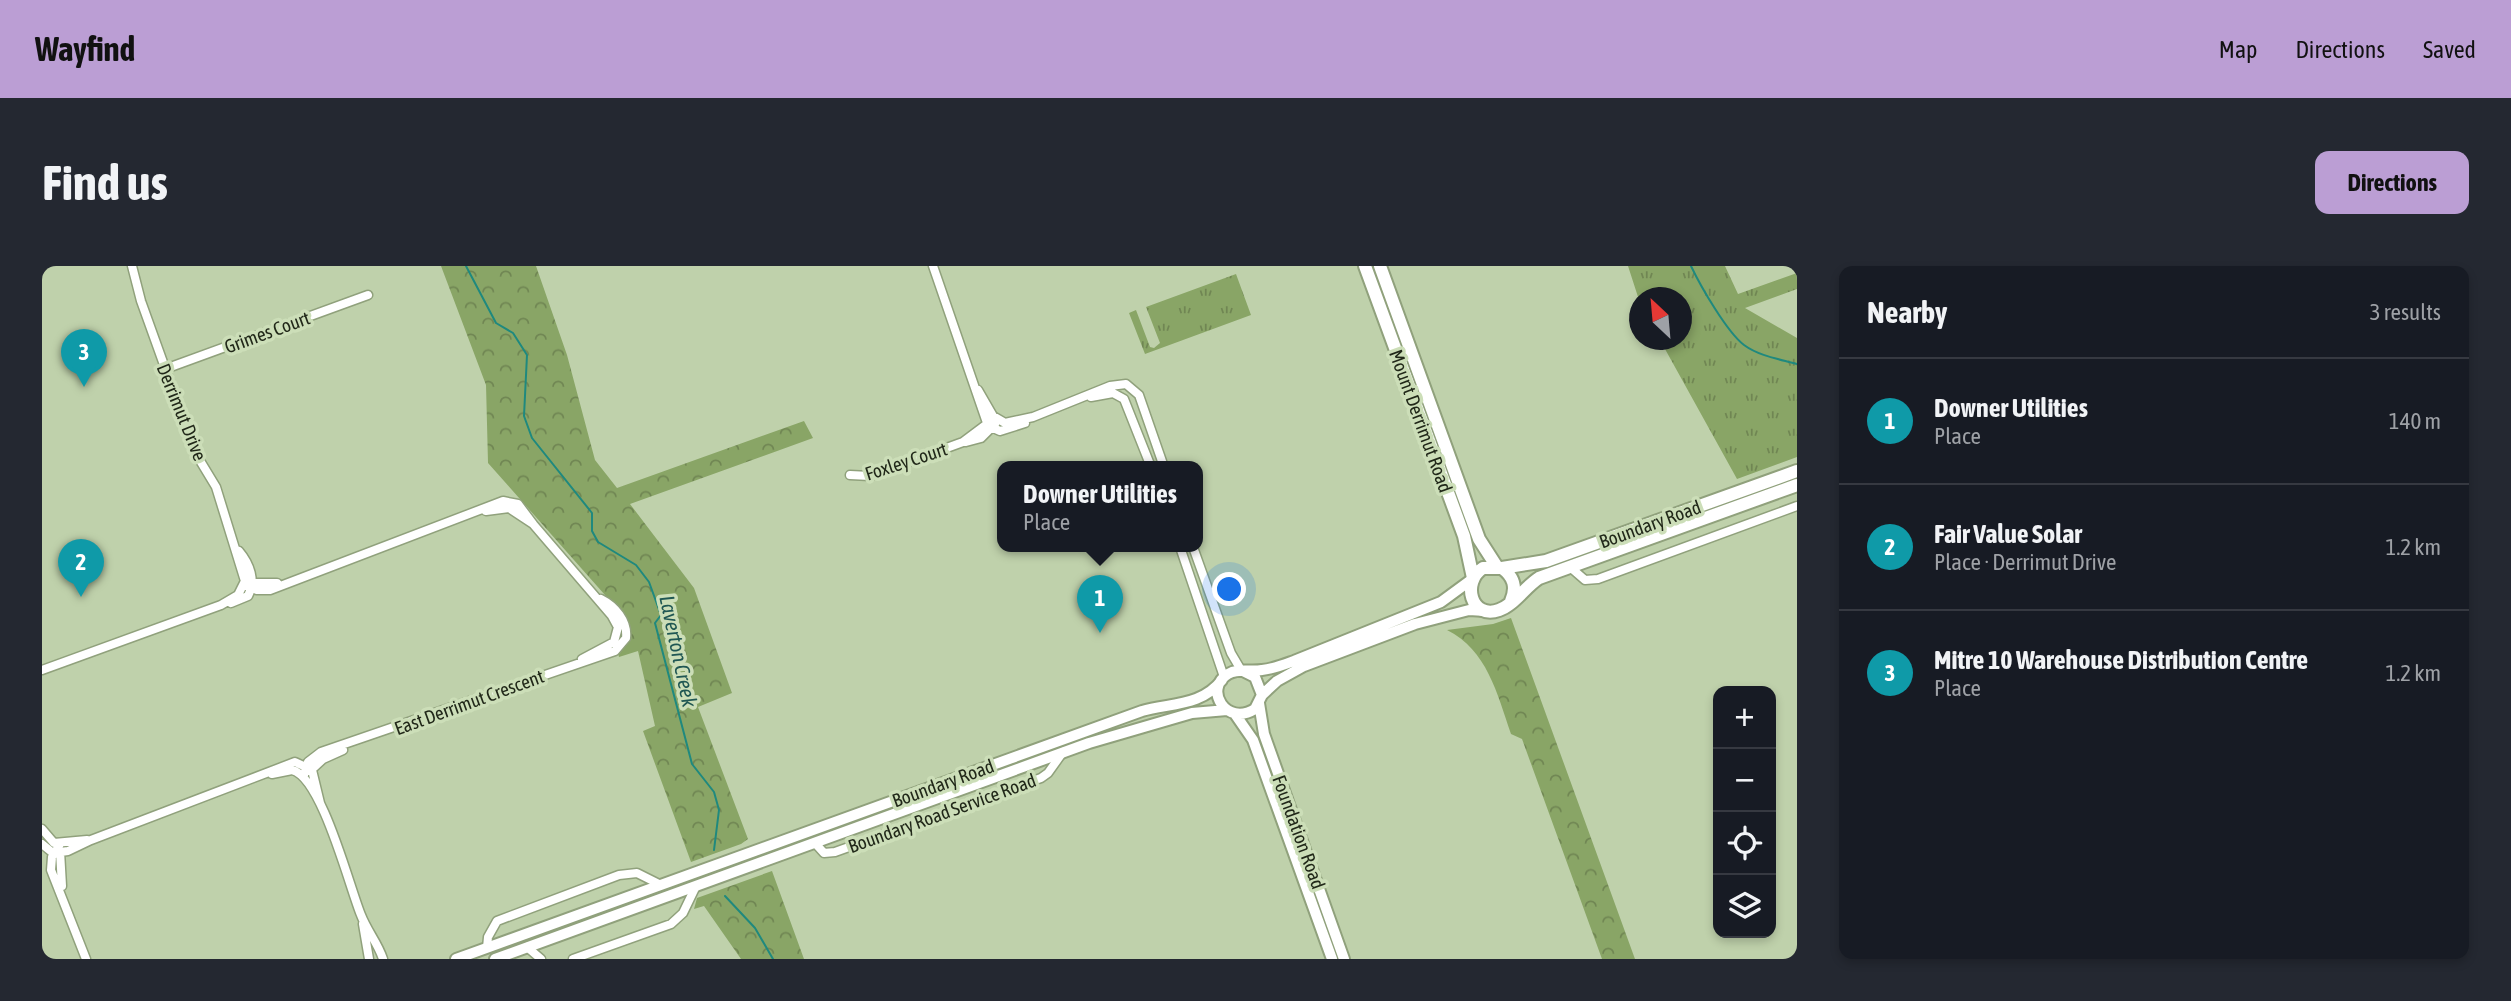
<!DOCTYPE html>
<html lang="en">
<head>
<meta charset="utf-8">
<style>
	:root { --surface:#171b24; --page:#242831; --text:#f1f3f6; --muted:#9ea1a6; --line:#363941; --accent:#bb9ed4 }
	body { margin:0; font-family:"Asap Condensed",sans-serif; background:var(--page); color:var(--text) }
	.controls { position:absolute; right:21px; bottom:21px; display:grid; overflow:hidden; border-radius:14px; box-shadow:0 4px 10px #0003 }
	.controls button { width:63px; height:63px; display:grid; place-items:center; padding:0; border:0; border-bottom:2px solid var(--line); background:var(--surface); color:var(--text); font:35px sans-serif }
	.compass { position:absolute; left:1587px; top:21px; width:63px; height:63px; border-radius:50%; background:var(--surface); box-shadow:0 4px 10px #0003; rotate:334deg }
	.you { position:absolute; left:1188px; top:324px; width:24px; height:24px; margin:-18px; border:5px solid #fff; border-radius:50%; background:#1a73e8; box-shadow:0 0 0 10px #1a73e833 }
	.badge { display:grid; place-items:center; width:46px; height:46px; border-radius:50%; background:var(--accent); color:#fff; font-size:23px; font-weight:700 }
	.pin { position:absolute; translate:-50% -58px; filter:drop-shadow(0 2px 4px #0008) }
	.pin::after { content:''; position:absolute; top:37px; width:24px; height:21px; background:inherit; clip-path:polygon(0 0,100% 0,50% 100%) }
	.popup { position:absolute; left:955px; top:195px; width:206px; height:91px; box-sizing:border-box; display:grid; place-content:center; border-radius:14px; background:var(--surface); filter:drop-shadow(0 2px 5px #0005); font-size:23px; white-space:nowrap; color:var(--muted) }
	.popup b { font-size:26px; color:var(--text) }
	.popup::after { content:''; position:absolute; left:50%; top:100%; margin-left:-14px; border:14px solid transparent; border-top-color:var(--surface) }
	.list { margin:0; padding:0; list-style:none }
	h2 { display:flex; justify-content:space-between; align-items:center; height:91px; margin:0; padding:0 28px; font-size:30px }
	h2 small { font-size:23px; font-weight:400; color:var(--muted) }
	.list li { display:grid; grid-template-columns:46px 1fr auto; gap:21px; align-items:center; box-sizing:border-box; height:126px; padding:0 28px; border-top:2px solid var(--line) }
	.list b { display:block; font-size:26px; white-space:nowrap }
	.list p { margin:0; font-size:23px; white-space:nowrap; color:var(--muted) }
	.list em { font-size:23px; font-style:normal; color:var(--muted) }
	.icon { flex:none; width:38px; height:38px; fill:none; stroke:currentColor; stroke-width:2; stroke-linecap:round; stroke-linejoin:round }
	.map { position:relative; flex:none; width:1755px; height:693px; overflow:hidden; border-radius:14px }
	header { display:flex; align-items:center; gap:42px; box-sizing:border-box; height:98px; padding:0 35px; background:var(--accent); color:#111 }
	header strong { font-size:33px }
	nav { display:flex; gap:38px; margin-inline-start:auto; font-size:24px }
	.intro { display:flex; align-items:center; justify-content:space-between; box-sizing:border-box; height:168px; padding:0 42px }
	h1 { margin:0; font-size:49px }
	.button { padding:18px 32px; border-radius:14px; background:var(--accent); color:#111; font-size:24px; font-weight:700 }
	main { display:flex; gap:42px; padding:0 42px }
	aside { flex:1; background:var(--surface); border-radius:14px; box-shadow:0 4px 10px #0003 }
	.map>svg:first-child { display:block }
	.grass { fill:url(#grass-tufts) }
	.park { fill:url(#park-crowns) }
	.lines { fill:none; stroke-linecap:round; stroke-linejoin:round }
	.stream { stroke:#1f897e; stroke-width:2 }
	.street-casing { stroke:#90a17c; stroke-width:11 }
	.secondary-casing { stroke:#90a17c; stroke-width:14 }
	.primary-casing { stroke:#90a17c; stroke-width:16 }
	.street { stroke:#fff; stroke-width:8 }
	.secondary { stroke:#fff; stroke-width:10 }
	.primary { stroke:#fff; stroke-width:12 }
	.labels { text-anchor:middle; dominant-baseline:central; stroke-width:7; stroke-linejoin:round; paint-order:stroke }
	.street-label { font-size:19px; fill:#212819; stroke:#ccdeb8 }
	.water-label { font-size:21px; font-style:italic; fill:#205753; stroke:#ccdeb8 }
</style>
</head>
<body>
<header>
<strong>Wayfind</strong>
<nav><a>Map</a><a>Directions</a><a>Saved</a></nav>
</header>
<div class="intro"><h1>Find us</h1><a class="button">Directions</a></div>
<main>
<div class="map">
<svg width="1755" height="693" viewBox="0 0 1755 693">
	<defs>
		<pattern id="grass-tufts" width="24" height="20" patternUnits="userSpaceOnUse" patternTransform="scale(1.75)"><rect width="24" height="20" fill="#89a566"/><path d="M3 7l-1-3M5 7V3M7 7l1-3M15 17l-1-3M17 17v-4M19 17l1-3" fill="none" stroke="#708653"/></pattern>
		<pattern id="park-crowns" width="20" height="18" patternUnits="userSpaceOnUse" patternTransform="scale(1.75)"><rect width="20" height="18" fill="#89a566"/><path d="M2 6a3 3 0 1 1 6 0M12 15a3 3 0 1 1 6 0" fill="none" stroke="#708653"/></pattern>
	</defs>
	<rect width="100%" height="100%" fill="#bfd1ab"/>
	<!-- grass -->
	<path class="grass" d="M 1586,0 L 1683,0 L 1696,28 L 1755,7 L 1755,23 L 1703,42 L 1755,72 L 1755,191 L 1695,213 L 1618,74 L 1640,74 L 1640,32 L 1597,34 Z
		M 1194,8 L 1209,49 L 1103,88 L 1087,47 L 1094,44 L 1108,81 L 1112,82 L 1118,77 L 1104,41 Z"/>
	<!-- park -->
	<path class="park" d="M 399,0 L 494,0 L 525,89 L 553,194 L 575,222 L 762,155 L 771,172 L 588,238 L 652,322 L 690,427 L 656,441 L 706,573 L 699,578 L 649,596 L 601,465 L 613,460 L 596,385 L 577,391 L 576,387 L 587,371 L 586,355 L 446,197 L 444,119 Z
		M 1469,352 L 1593,693 L 1560,693 L 1480,473 L 1469,468 C 1455,427 1445,384 1405,364 L 1451,358 Z
		M 730,605 L 762,693 L 699,693 L 662,640 L 652,643 L 655,632 Z"/>
	<g class="lines">
		<!-- stream -->
		<path class="stream" d="M 424,0 L 454,57 L 471,67 L 485,89 L 482,150 L 490,172 L 550,247 L 550,265 L 556,276 L 594,299 L 607,316 L 619,349 L 613,357 L 650,498 L 672,526 L 677,544 L 672,584
			M 1649,0 C 1659,21 1685,66 1702,79 C 1717,90 1737,93 1755,98
			M 683,630 L 713,662 L 731,693"/>
		<!-- street casing -->
		<g class="street-casing">
			<path id="street" d="M 891,0 L 944,154 L 949,161 L 958,165 L 983,157
				M 123,103 L 326,29
				M 936,124 L 951,150 L 963,157 L 991,151 L 1068,120 L 1084,118 L 1097,129 L 1122,201
				M 1049,131 L 1071,127 L 1082,133 L 1109,201
				M 924,176 L 939,172 L 953,158
				M 808,209 L 828,210 L 921,176 L 949,155
				M 444,245 L 467,242 L 491,258 L 570,350 L 576,361 L 572,376 L 540,393
				M 1138,281 L 1182,411
				M 1151,281 L 1189,387 L 1199,404
				M 1528,301 L 1543,314 L 1556,313 L 1755,240
				M 207,317 L 235,317
				M 202,318 L 215,324 L 228,324 L 461,235 L 476,238 L 491,258
				M 189,337 L 206,330 C 214,315 208,298 197,285
				M 0,404 L 179,339 L 196,329 L 203,315 L 174,221 L 154,188 L 99,35 L 90,0
				M 268,505 L 281,493 L 301,484
				M 230,508 L 250,504 C 280,511 307,620 319,649 C 325,665 336,677 341,693
				M 262,509 L 266,496 L 279,486 L 573,385 L 584,372 C 586,355 573,340 559,333
				M 0,563 L 12,577 L 45,574
				M 773,577 L 782,587 L 793,586 L 999,512 L 1006,507 L 1021,486
				M 0,578 L 11,587 L 26,585 L 49,574 L 253,496 L 270,504 L 278,537
				M 18,578 L 10,591 L 9,604 L 44,693
				M 18,585 L 20,620
				M 321,658 L 327,693
				M 485,681 L 499,693
				M 445,682 L 446,671 L 455,655 L 577,609 L 595,607 L 619,619
				M 531,693 L 629,658 L 641,647 L 654,620"/>
		</g>
		<!-- secondary casing -->
		<g class="secondary-casing">
			<path id="secondary" d="M 1201,405 L 1213,411 L 1220,429 L 1213,443 C 1184,461 1161,423 1186,408 C 1196,402 1209,406 1220,404 C 1231,403 1241,399 1252,395 L 1399,336 L 1429,314
				M 1220,429 L 1235,415 L 1262,400 L 1373,358 L 1427,344 L 1443,345
				M 1217,437 L 1222,468 L 1302,693
				M 1193,448 L 1211,474 L 1290,693
				M 414,693 L 1100,445 C 1129,437 1160,440 1180,414
				M 453,693 L 1047,477 L 1150,447 L 1185,444"/>
		</g>
		<!-- primary casing -->
		<g class="primary-casing">
			<path id="primary" d="M 1323,0 L 1422,270 L 1431,312
				M 1338,0 L 1437,273 L 1455,301
				M 1460,302 L 1504,295 L 1755,205
				M 1469,335 C 1475,321 1472,311 1460,302 L 1441,302 C 1419,316 1429,354 1457,344 C 1472,339 1483,321 1497,312 L 1755,219"/>
		</g>
		<!-- street -->
		<use href="#street" class="street"/>
		<!-- secondary -->
		<use href="#secondary" class="secondary"/>
		<!-- primary -->
		<use href="#primary" class="primary"/>
	</g>
	<g class="labels">
		<!-- street labels -->
		<g class="street-label">
			<text transform="translate(225 66) rotate(-20)">Grimes Court</text>
			<text transform="translate(140 146) rotate(68)">Derrimut Drive</text>
			<text transform="translate(1379 155) rotate(70)">Mount Derrimut Road</text>
			<text transform="translate(864 195) rotate(-18)">Foxley Court</text>
			<text transform="translate(1608 258) rotate(-20)">Boundary Road</text>
			<text transform="translate(427 436) rotate(-20)">East Derrimut Crescent</text>
			<text transform="translate(901 517) rotate(-20)">Boundary Road</text>
			<text transform="translate(900 547) rotate(-20)">Boundary Road Service Road</text>
			<text transform="translate(1257 566) rotate(70)">Foundation Road</text>
		</g>
		<!-- water labels -->
		<g class="water-label">
			<text transform="translate(637 385) rotate(78)">Laverton Creek</text>
		</g>
	</g>
</svg>
<div class="controls">
<button>+</button>
<button>−</button>
<button><svg class="icon" aria-label="locate" viewBox="0 0 24 24"><circle cx="12" cy="12" r="6"/><path d="M12 2v4M12 18v4M2 12h4M18 12h4"/></svg></button>
<button><svg class="icon" aria-label="layers" viewBox="0 0 24 24"><path d="M12 4l9 5-9 5-9-5zM3 14l9 5 9-5"/></svg></button>
</div>
<svg class="compass" viewBox="-18 -18 36 36"><path d="M0-13l5 13h-10z" fill="#e53935"/><path d="M0 13l5-13h-10z" fill="#9ea1a6"/></svg>
<div class="you"></div>
<div class="pin badge" style="left:1058px;top:367px;background:#0f9aa8">1</div>
<div class="popup"><b>Downer Utilities</b>Place</div>
<div class="pin badge" style="left:39px;top:331px;background:#0f9aa8">2</div>
<div class="pin badge" style="left:42px;top:121px;background:#0f9aa8">3</div>
</div>
<aside>
<h2>Nearby<small>3 results</small></h2>
<ul class="list">
<li><span class="badge" style="background:#0f9aa8">1</span><div><b>Downer Utilities</b><p>Place</p></div><em>140 m</em></li>
<li><span class="badge" style="background:#0f9aa8">2</span><div><b>Fair Value Solar</b><p>Place · Derrimut Drive</p></div><em>1.2 km</em></li>
<li><span class="badge" style="background:#0f9aa8">3</span><div><b>Mitre 10 Warehouse Distribution Centre</b><p>Place</p></div><em>1.2 km</em></li>
</ul>
</aside>
</main>
</body>
</html>
